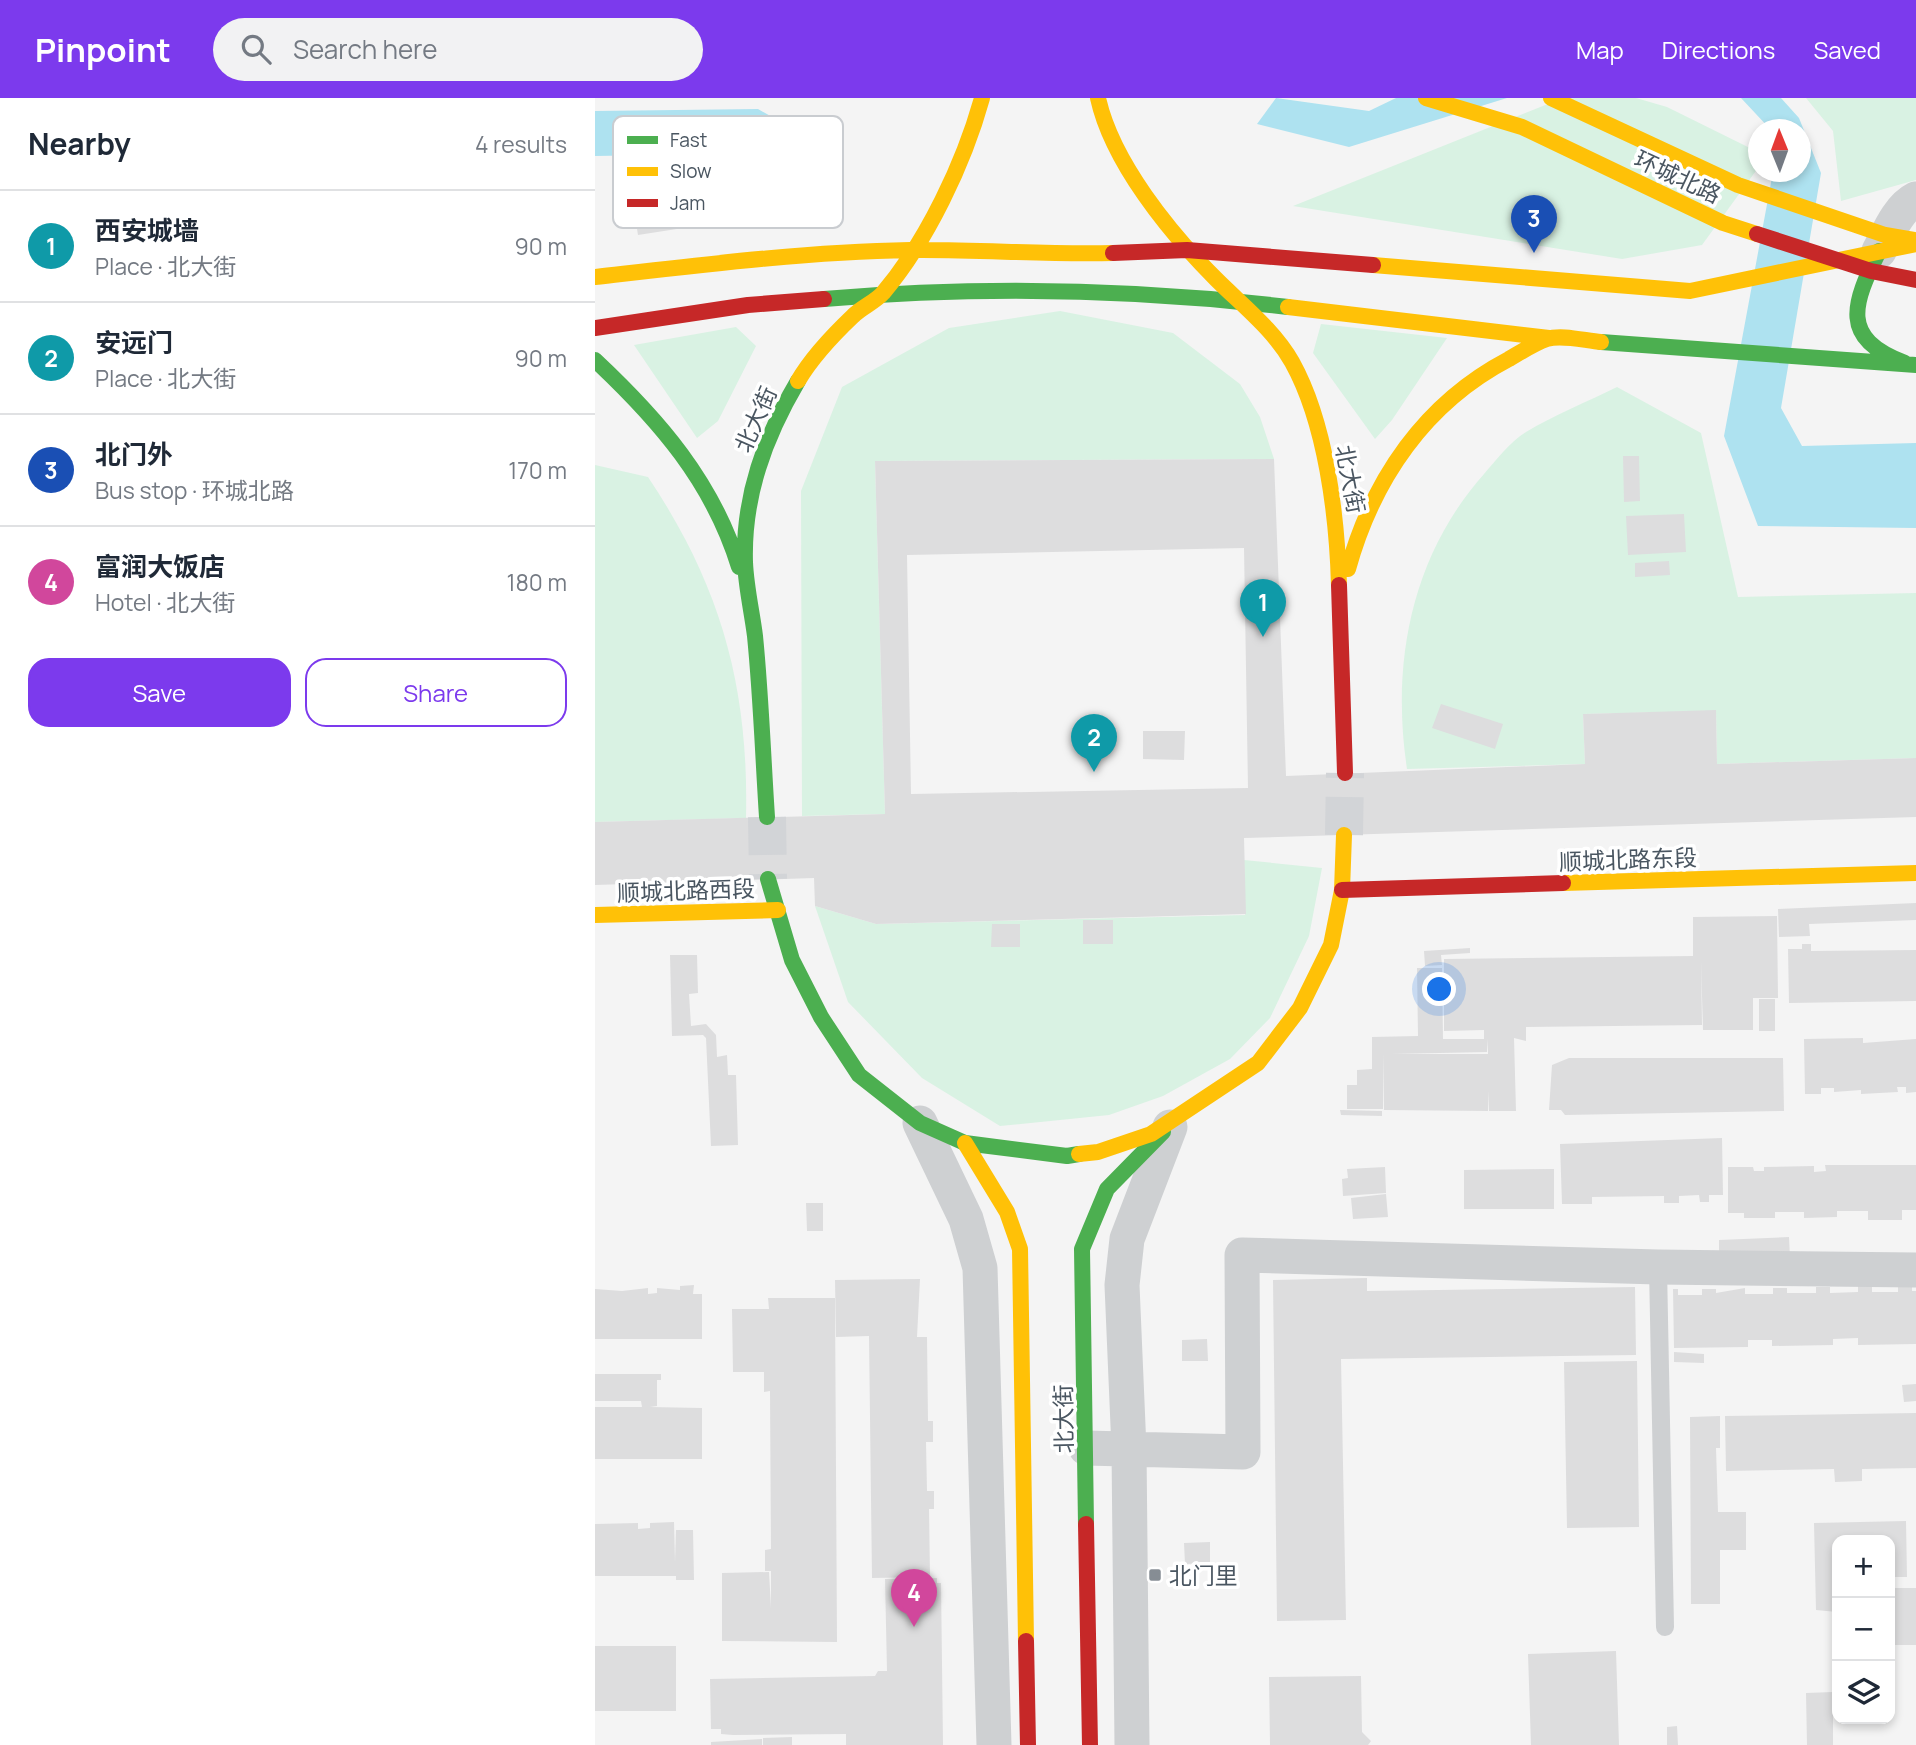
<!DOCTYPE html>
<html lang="en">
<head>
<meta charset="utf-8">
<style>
	:root { --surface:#fff; --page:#f2f2f3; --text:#1f2937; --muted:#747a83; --line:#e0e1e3; --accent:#7c3aed }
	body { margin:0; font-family:Manrope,"Noto Sans SC",sans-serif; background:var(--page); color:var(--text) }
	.controls { position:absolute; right:21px; bottom:21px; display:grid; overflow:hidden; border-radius:14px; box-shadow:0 4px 10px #0003 }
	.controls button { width:63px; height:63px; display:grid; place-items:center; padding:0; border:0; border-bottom:2px solid var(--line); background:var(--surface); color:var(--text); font:35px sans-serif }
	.compass { position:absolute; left:1153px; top:21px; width:63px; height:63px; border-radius:50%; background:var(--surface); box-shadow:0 4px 10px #0003; rotate:359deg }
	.you { position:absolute; left:845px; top:892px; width:24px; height:24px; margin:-18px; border:5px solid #fff; border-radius:50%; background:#1a73e8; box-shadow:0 0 0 10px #1a73e833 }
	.badge { display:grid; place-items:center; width:46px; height:46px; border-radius:50%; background:var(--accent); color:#fff; font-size:23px; font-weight:700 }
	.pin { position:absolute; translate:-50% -58px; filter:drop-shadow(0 2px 4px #0008) }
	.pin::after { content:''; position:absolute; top:37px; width:24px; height:21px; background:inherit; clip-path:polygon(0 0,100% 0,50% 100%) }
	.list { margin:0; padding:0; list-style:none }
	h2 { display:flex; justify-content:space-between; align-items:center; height:91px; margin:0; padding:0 28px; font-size:30px }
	h2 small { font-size:23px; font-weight:400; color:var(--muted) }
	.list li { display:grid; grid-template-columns:46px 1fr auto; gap:21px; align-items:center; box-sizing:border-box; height:112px; padding:0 28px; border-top:2px solid var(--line) }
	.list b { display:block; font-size:26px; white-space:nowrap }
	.list p { margin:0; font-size:23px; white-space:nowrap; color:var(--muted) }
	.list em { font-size:23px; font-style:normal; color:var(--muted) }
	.actions { display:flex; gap:14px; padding:21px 28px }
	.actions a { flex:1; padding:16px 0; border:2px solid var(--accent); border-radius:21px; text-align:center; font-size:24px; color:var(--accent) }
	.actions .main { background:var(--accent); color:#fff }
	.icon { flex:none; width:38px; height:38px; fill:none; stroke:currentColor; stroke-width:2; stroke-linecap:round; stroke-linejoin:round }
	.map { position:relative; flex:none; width:1321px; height:1647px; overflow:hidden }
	header { display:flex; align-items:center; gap:42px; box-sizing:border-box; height:98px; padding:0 35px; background:var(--accent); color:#fff }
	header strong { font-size:33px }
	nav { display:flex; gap:38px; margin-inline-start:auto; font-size:24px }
	.search { width:490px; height:63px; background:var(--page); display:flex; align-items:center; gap:18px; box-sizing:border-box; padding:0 24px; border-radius:38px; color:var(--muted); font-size:26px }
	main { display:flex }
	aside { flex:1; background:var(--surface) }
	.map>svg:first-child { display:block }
	.green { fill:#d9f2e3 }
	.water { fill:#aee2f0 }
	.building { fill:#ddddde; fill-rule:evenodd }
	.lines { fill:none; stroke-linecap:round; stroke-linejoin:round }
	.primary-tunnel { stroke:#d2d4d7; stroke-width:38; stroke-dasharray:38 19; stroke-linecap:butt }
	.lane { stroke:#ced0d2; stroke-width:18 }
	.street { stroke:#ced0d2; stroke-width:35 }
	.fast { stroke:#4caf50; stroke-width:16 }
	.slow { stroke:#ffc107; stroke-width:16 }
	.jam { stroke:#c62828; stroke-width:16 }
	.poi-dot { fill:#868d94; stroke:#fff; stroke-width:2.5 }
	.labels { text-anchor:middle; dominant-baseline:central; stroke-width:7; stroke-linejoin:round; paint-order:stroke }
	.street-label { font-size:23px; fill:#4a5661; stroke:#fff }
	.poi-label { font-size:23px; fill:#4a5661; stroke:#fff; text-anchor:start }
	.key { fill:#fff; stroke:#c9ccd0; stroke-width:2 }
	.key-label { font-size:19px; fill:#4a5661 }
</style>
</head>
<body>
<header>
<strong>Pinpoint</strong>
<div class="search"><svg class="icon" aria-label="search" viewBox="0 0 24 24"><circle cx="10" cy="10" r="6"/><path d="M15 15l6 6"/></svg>Search here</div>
<nav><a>Map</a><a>Directions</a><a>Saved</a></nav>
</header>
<main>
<aside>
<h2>Nearby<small>4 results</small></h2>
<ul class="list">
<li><span class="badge" style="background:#0f9aa8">1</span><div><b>西安城墙</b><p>Place · 北大街</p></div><em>90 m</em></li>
<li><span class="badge" style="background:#0f9aa8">2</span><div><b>安远门</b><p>Place · 北大街</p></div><em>90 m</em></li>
<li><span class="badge" style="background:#1a4fb4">3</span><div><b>北门外</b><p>Bus stop · 环城北路</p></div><em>170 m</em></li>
<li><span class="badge" style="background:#d1479c">4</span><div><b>富润大饭店</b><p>Hotel · 北大街</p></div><em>180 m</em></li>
</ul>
<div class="actions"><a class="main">Save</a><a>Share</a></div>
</aside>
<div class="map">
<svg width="1321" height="1647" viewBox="0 0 1321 1647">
	<rect width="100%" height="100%" fill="#f4f4f4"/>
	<!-- green -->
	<path class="green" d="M 968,0 L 1041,0 L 1072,9 L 1163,54 L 1163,70 L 1107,147 L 1027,161 L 698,108 Z
		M 1211,0 L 1321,0 L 1321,82 L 1246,103 L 1238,33 Z
		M 465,213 L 578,235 L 645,286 L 665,319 L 679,361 L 280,363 L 290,716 L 207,718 L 206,393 L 247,289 L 354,230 Z
		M 726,226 L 852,240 L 797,322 L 780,341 L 718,255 Z
		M 141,229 L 161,248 L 123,323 L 102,340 L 39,247 Z
		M 1022,289 L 1106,335 L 1143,499 L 1321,495 L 1321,660 L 1122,666 L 1121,613 L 988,616 L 990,666 L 812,671 C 796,566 816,458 889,376 C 901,362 915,344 931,334 C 959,317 992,304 1022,289 Z
		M 0,367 L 53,379 C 126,488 154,589 151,720 L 0,724 Z
		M 649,762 L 727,770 L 714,838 L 675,920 L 635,961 L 568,998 L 514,1017 L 405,1028 L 327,980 L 253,904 L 220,808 L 281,826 L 650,817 Z"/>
	<!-- water -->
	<path class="water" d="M 681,0 L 774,13 L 801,0 L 912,0 L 754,49 L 662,26 Z
		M 1146,0 L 1186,0 L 1204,20 L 1226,75 L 1186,310 L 1207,348 L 1321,345 L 1321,430 L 1163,428 L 1129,338 L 1178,74 L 1206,74 L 1206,32 L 1175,31 Z
		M 163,11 L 218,42 L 215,104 L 119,56 L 0,58 L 0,13 Z"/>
	<!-- building -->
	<path class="building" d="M 111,105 L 114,126 L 43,137 L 39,112 L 71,107 L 71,112 Z
		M 1028,358 L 1044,358 L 1045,403 L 1029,404 Z
		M 679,361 L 691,678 L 990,666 L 988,616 L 1121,612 L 1122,666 L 1321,660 L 1321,719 L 649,740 L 651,816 L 281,826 L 220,808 L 219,780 L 0,787 L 0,724 L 290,716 L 280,363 ZM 649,450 L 653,690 L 316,696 L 312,457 Z
		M 1089,416 L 1091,454 L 1033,457 L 1031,418 Z
		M 1074,463 L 1075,477 L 1040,479 L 1040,465 Z
		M 846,606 L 908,626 L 900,651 L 837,630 Z
		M 548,633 L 590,633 L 589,662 L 548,661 Z
		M 1321,805 L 1321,822 L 1214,826 L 1215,838 L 1184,839 L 1183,811 Z
		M 1182,818 L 1183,900 L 1158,900 L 1158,932 L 1108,932 L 1106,863 L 1107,927 L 931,929 L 931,943 L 919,940 L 921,1013 L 894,1013 L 894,993 L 893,1013 L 789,1012 L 789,955 L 788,1011 L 752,1011 L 752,987 L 762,987 L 762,972 L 777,971 L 777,939 L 823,938 L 822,870 L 847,870 L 848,941 L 889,941 L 889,932 L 849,933 L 849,861 L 1098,858 L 1098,819 ZM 893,941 L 893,956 L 797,956 L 892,954 Z
		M 488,822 L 518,822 L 518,846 L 488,846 Z
		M 397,826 L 425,826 L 425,849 L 396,849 Z
		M 1207,846 L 1216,846 L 1216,853 L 1321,852 L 1321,903 L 1194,905 L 1193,851 L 1207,851 Z
		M 875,850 L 875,855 L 846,857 L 847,867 L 830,868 L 829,853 Z
		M 75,857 L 102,857 L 103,895 L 94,896 L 96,928 L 111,926 L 121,937 L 122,959 L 132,957 L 133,977 L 141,977 L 143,1047 L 116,1048 L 111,940 L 108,937 L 77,938 Z
		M 1164,901 L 1180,901 L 1180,933 L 1164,933 Z
		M 1268,940 L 1268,945 L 1321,941 L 1321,994 L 1311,995 L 1311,989 L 1302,989 L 1303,994 L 1266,996 L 1266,992 L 1239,994 L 1239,990 L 1226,990 L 1226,996 L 1210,996 L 1209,941 Z
		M 974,960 L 1188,960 L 1189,1013 L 970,1017 L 966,1012 L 954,1012 L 957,967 Z
		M 745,1012 L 787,1013 L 787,1018 L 746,1017 Z
		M 1127,1040 L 1128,1097 L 1114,1097 L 1114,1104 L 1105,1104 L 1104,1097 L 1084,1098 L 1084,1105 L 1069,1105 L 1069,1098 L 997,1099 L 997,1106 L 967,1106 L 965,1046 Z
		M 1230,1067 L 1321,1067 L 1321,1112 L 1307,1112 L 1307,1122 L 1273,1122 L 1273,1113 L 1242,1113 L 1242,1119 L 1209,1120 L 1209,1114 L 1180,1114 L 1180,1120 L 1149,1120 L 1149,1115 L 1133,1115 L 1133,1069 L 1158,1069 L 1159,1073 L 1169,1073 L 1169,1069 L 1219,1068 L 1219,1074 L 1231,1073 Z
		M 790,1069 L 791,1095 L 748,1098 L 747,1081 L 753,1080 L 752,1071 Z
		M 959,1071 L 959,1111 L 869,1111 L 869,1072 Z
		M 791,1096 L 793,1119 L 758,1121 L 756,1100 Z
		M 211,1105 L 228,1105 L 228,1133 L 212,1133 Z
		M 1194,1139 L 1195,1160 L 1124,1163 L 1124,1142 Z
		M 772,1180 L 772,1193 L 1040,1189 L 1041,1257 L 746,1261 L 751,1522 L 682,1523 L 678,1182 Z
		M 325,1181 L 322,1239 L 332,1239 L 333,1323 L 338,1323 L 338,1344 L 331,1344 L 332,1393 L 339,1393 L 339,1411 L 334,1411 L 335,1479 L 277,1480 L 274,1238 L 241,1239 L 240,1182 Z
		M 1317,1186 L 1317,1193 L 1321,1193 L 1321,1246 L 1263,1247 L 1263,1240 L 1238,1241 L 1238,1247 L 1177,1248 L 1177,1242 L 1153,1242 L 1153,1249 L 1079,1250 L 1078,1191 L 1083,1191 L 1083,1197 L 1107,1197 L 1107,1191 L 1121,1191 L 1121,1195 L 1150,1190 L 1150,1196 L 1178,1196 L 1178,1190 L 1192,1190 L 1192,1195 L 1221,1195 L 1221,1189 L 1235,1189 L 1235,1195 L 1263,1194 L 1263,1188 L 1277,1188 L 1277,1194 L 1303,1194 L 1303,1187 Z
		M 99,1187 L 98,1196 L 107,1196 L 107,1241 L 0,1241 L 0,1191 L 27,1193 L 53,1190 L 53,1196 L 62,1195 L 62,1190 L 85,1192 L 85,1188 Z
		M 173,1200 L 240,1200 L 242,1544 L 127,1543 L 127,1475 L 174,1474 L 176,1510 L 176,1473 L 170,1473 L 170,1452 L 176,1451 L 175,1293 L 169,1294 L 169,1274 L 138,1274 L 137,1211 L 174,1211 Z
		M 612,1241 L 613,1263 L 587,1263 L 587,1242 Z
		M 1079,1254 L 1109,1256 L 1109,1265 L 1079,1264 Z
		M 1042,1263 L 1044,1429 L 972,1430 L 969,1264 Z
		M 0,1276 L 66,1276 L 66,1282 L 62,1282 L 62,1308 L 55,1309 L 107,1310 L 107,1361 L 0,1361 L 0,1309 L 47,1309 L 46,1303 L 0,1303 Z
		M 1321,1286 L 1321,1303 L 1309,1304 L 1307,1287 Z
		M 1321,1315 L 1321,1370 L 1267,1371 L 1267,1383 L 1240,1384 L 1239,1371 L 1131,1373 L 1130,1318 Z
		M 1125,1318 L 1125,1350 L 1121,1350 L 1123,1414 L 1151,1414 L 1151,1452 L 1125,1452 L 1125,1506 L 1096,1506 L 1095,1319 Z
		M 1311,1423 L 1312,1479 L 1295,1479 L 1295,1442 L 1242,1442 L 1242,1514 L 1221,1512 L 1219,1425 Z
		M 79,1424 L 80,1464 L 81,1432 L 98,1432 L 99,1482 L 81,1482 L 81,1478 L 0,1478 L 0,1426 L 43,1425 L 43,1431 L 55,1430 L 55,1425 Z
		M 615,1444 L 615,1465 L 590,1466 L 589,1445 Z
		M 342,1480 L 342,1485 L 346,1485 L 348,1647 L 251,1647 L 251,1636 L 138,1637 L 126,1636 L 126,1631 L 116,1631 L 115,1581 L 280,1578 L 283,1573 L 292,1573 L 290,1481 Z
		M 1295,1490 L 1321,1490 L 1321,1547 L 1295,1547 Z
		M 0,1548 L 81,1548 L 81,1613 L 0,1613 Z
		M 1021,1553 L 1024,1647 L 936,1647 L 933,1556 Z
		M 766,1578 L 767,1634 L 776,1643 L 773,1647 L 675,1647 L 674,1579 Z
		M 1238,1594 L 1238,1647 L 1212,1647 L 1211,1595 Z
		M 1082,1628 L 1083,1647 L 1072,1647 L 1072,1629 Z
		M 197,1639 L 197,1647 L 168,1647 L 168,1640 Z
		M 167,1641 L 167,1647 L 116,1647 L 116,1644 Z"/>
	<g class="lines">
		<!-- primary-tunnel -->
		<path class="primary-tunnel" d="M 172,719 L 173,781
			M 749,737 L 750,675"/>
		<!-- lane -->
		<path class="lane" d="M 1063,1169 L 1070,1529"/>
		<!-- street -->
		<path class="street" d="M 1284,153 C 1293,136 1303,110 1321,101
			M 325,1025 L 371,1121 L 385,1170 L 399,1647
			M 491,1350 L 648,1354 L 647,1157 L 1063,1169 L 1321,1172
			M 537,1647 L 534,1351 L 527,1187 L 532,1141 L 575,1029"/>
		<!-- fast -->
		<path class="fast" d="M 1284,153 C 1258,206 1244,240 1310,265
			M 229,201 C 381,188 541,191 693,209
			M 1006,244 L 1321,267
			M 0,262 C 64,322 118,384 144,469
			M 172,719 C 168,659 166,598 160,538 C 157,514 151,489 150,464 C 148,398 170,339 203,283
			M 173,781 L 197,862 L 226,919 L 264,977 L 325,1025 L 370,1045 L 472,1058 L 484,1056
			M 491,1426 L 487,1151 L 512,1091 L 568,1034"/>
		<!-- slow -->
		<path class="slow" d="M 503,0 C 517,64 575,135 621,181 C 647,207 679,232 697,264 C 731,325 742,418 744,487
			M 831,0 L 927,29 L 1128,125 L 1162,136
			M 956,0 L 1143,87 L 1290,137 L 1319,142
			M 778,167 L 1095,193 L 1321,146
			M 0,179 C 105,167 209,154 315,152 C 383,151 450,157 518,155
			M 693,209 L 954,240
			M 203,283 C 217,259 238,237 258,218 C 267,209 280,204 288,195 C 332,143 369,65 387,0
			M 753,471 C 778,381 830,305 914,261 C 926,254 940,245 952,241 C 967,236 991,243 1006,244
			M 968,785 L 1321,775
			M 0,817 L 183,812
			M 370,1045 L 412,1114 L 425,1151 L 431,1543
			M 484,1056 L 503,1054 L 556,1036 L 663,965 L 705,910 L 736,847 L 747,792 L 749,737"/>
		<!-- jam -->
		<path class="jam" d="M 1162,136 L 1276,173 L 1321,182
			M 518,155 L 592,152 L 778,167
			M 0,230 L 153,207 L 229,201
			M 744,487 L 750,675
			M 747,792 L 968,785
			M 491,1426 L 495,1647
			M 431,1543 L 433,1647"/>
	</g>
	<!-- markers -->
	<rect class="poi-dot" x="553" y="1470" width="14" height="14" rx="3.5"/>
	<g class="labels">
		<!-- street labels -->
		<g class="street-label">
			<text transform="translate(1083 78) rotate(25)">环城北路</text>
			<text transform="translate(160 321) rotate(-66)">北大街</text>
			<text transform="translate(756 381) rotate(79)">北大街</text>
			<text transform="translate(1033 761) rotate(-2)">顺城北路东段</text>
			<text transform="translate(91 792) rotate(-2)">顺城北路西段</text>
			<text transform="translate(468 1321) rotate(-91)">北大街</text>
		</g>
		<!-- poi labels -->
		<g class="poi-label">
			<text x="574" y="1477">北门里</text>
		</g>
	</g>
	<!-- legend -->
	<rect x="18" y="18" width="230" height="112" rx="10" class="key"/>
	<rect x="32" y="38" width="31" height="8" fill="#4caf50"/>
	<rect x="32" y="69" width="31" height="9" fill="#ffc107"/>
	<rect x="32" y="101" width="31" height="8" fill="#c62828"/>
	<g class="key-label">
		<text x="75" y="49">Fast</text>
		<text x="75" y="80">Slow</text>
		<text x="75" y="112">Jam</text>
	</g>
</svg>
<div class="controls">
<button>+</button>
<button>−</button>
<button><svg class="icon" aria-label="layers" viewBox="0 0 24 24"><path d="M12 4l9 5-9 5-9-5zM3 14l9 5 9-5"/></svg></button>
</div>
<svg class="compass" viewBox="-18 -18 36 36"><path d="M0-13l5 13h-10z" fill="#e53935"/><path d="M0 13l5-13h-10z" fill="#747a83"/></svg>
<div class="you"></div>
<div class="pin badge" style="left:668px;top:539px;background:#0f9aa8">1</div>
<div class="pin badge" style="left:499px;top:674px;background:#0f9aa8">2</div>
<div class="pin badge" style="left:939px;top:155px;background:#1a4fb4">3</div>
<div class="pin badge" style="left:319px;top:1529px;background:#d1479c">4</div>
</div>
</main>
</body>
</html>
